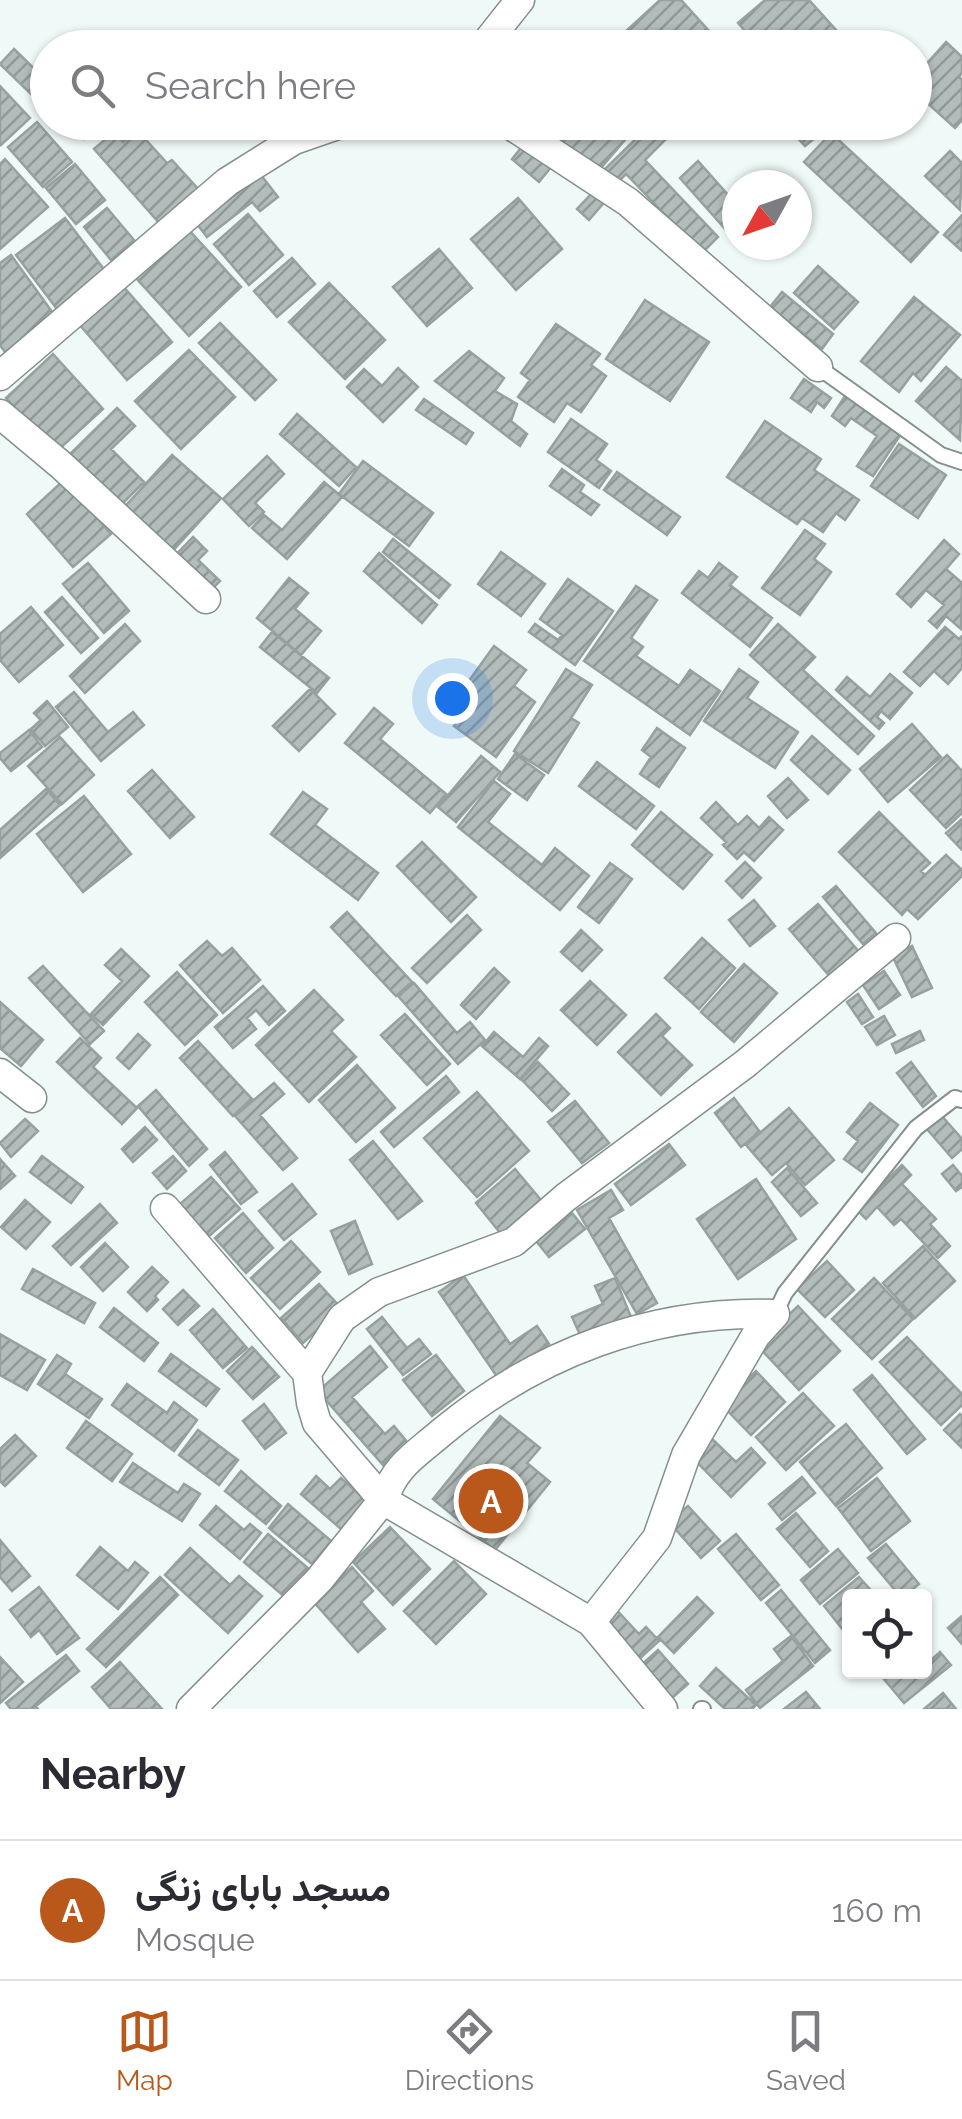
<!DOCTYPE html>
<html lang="en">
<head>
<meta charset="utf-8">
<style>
	:root { --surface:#fff; --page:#f2f2f3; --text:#2b2b33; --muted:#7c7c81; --line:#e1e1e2; --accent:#ba581c }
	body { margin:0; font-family:Raleway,Vazirmatn,sans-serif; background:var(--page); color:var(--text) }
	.controls { position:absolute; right:30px; bottom:30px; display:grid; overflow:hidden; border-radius:10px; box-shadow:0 2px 8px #0004 }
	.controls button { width:90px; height:90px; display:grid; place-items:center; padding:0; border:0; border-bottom:2px solid var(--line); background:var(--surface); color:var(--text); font:50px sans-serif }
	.compass { position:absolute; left:722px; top:170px; width:90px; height:90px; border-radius:50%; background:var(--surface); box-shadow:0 2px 8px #0004; rotate:230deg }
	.you { position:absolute; left:452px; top:698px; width:35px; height:35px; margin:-25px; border:8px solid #fff; border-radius:50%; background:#1a73e8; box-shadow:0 0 0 15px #1a73e833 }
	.badge { display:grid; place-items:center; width:65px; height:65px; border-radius:50%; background:var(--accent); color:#fff; font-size:32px; font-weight:700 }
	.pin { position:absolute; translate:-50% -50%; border:5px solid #fff; box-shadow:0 2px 10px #0006 }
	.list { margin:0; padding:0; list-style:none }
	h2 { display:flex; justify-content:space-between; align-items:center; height:130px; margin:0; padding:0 40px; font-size:42px }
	h2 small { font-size:32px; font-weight:400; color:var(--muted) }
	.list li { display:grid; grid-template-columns:65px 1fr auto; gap:30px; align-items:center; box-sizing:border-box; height:140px; padding:0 40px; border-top:2px solid var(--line) }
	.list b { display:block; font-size:38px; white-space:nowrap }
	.list p { margin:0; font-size:32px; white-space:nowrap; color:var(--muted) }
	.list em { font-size:32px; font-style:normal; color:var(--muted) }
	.icon { flex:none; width:55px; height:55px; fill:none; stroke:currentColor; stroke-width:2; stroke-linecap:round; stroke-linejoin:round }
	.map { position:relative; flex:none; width:962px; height:1709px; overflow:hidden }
	.search { position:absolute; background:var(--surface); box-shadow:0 2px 8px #0004; left:30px; right:30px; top:30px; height:110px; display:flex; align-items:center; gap:25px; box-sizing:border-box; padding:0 35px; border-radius:55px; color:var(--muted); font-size:38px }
	.sheet { height:270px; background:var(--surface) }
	nav { display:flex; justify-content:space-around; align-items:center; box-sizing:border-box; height:140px; border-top:2px solid var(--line); background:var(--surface); font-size:28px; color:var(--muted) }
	nav a { display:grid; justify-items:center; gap:5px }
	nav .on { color:var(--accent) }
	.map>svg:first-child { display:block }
	.building { fill:url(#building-hatch); stroke:#96a09e; stroke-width:2.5 }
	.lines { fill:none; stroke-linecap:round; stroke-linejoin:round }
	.lane-casing { stroke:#858f8d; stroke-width:18 }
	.street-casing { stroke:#858f8d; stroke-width:31 }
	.lane { stroke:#fff; stroke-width:14 }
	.street { stroke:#fff; stroke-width:28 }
</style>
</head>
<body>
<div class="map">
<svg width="962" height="1709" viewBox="0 0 962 1709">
	<defs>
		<pattern id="building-hatch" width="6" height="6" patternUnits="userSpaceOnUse" patternTransform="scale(2.5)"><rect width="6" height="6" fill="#b2bcba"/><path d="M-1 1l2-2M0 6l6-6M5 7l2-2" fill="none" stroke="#909997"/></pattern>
	</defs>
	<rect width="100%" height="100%" fill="#eff9f7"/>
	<!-- building -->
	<path class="building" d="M 660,0 L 681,0 L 710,32 L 693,48 L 641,48 L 626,31 Z
		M 765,0 L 809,0 L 836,30 L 816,48 L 760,48 L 738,23 Z
		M 94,32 L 109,48 L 79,48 Z
		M 946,42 L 962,57 L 962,73 L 959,77 L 962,80 L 962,120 L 955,128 L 914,91 L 914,64 L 921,70 Z
		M 14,49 L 47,81 L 33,96 L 0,64 Z
		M 0,86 L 30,118 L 1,145 L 0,143 Z
		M 37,122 L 72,162 L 43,187 L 8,147 Z
		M 66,122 L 95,122 L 97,124 L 84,139 Z
		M 541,122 L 576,122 L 573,126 L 590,137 L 596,127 L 606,133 L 613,122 L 630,134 L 600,169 L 537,129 Z
		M 653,122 L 674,122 L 678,127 L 645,160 L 718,237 L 702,253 L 626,174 L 617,183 L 604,170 Z
		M 806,122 L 812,122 L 821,133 L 805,146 L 793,133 Z
		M 137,130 L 167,163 L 172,160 L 199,190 L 160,224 L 94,149 L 114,132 L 123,142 Z
		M 831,133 L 938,232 L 911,262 L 804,162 Z
		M 524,144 L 552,166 L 539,182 L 512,159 Z
		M 950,151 L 962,163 L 960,210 L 925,176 Z
		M 5,159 L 48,207 L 0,249 L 0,164 Z
		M 698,161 L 737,205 L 737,220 L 726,230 L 680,178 Z
		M 75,164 L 105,200 L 76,224 L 46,188 Z
		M 261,175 L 278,197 L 260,211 L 252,202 L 207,237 L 197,224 Z
		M 596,189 L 607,199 L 589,220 L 577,209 Z
		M 518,198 L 562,249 L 516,290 L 471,239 Z
		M 107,208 L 134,240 L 111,260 L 84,227 Z
		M 248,214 L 283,255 L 249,285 L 214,244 Z
		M 962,215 L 962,251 L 944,235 Z
		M 65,218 L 106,272 L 57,309 L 16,255 Z
		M 188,229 L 241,287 L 189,336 L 136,278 Z
		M 439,249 L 472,288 L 427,326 L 393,287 Z
		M 11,255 L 55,316 L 5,352 L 0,345 L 0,263 Z
		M 292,258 L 315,284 L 277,317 L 254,291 Z
		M 818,266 L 858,302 L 834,329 L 794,293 Z
		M 329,283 L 385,340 L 345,379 L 289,322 Z
		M 122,285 L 172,342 L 127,380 L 78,323 Z
		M 782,292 L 833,334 L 822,349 L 770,307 Z
		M 914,297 L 960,335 L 921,381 L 913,373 L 899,392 L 861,361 Z
		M 645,300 L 709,342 L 670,401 L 606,359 Z
		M 220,323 L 276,380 L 255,400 L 199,343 Z
		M 556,324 L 600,354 L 591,365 L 606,376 L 581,412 L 567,403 L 554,422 L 518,397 L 530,380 L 521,373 Z
		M 189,350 L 235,397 L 181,449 L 135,401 Z
		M 469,351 L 504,378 L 495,391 L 517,404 L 511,421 L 527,434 L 520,446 L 435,381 Z
		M 53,354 L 103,409 L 56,452 L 6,398 Z
		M 946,367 L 962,381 L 960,440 L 916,401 Z
		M 398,368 L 418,387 L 383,422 L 347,387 L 364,369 L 382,386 Z
		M 804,379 L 831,398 L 824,408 L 817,402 L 811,412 L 791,398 Z
		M 847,393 L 903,431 L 873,476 L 857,466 L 877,436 L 851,418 L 845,426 L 832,416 Z
		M 424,399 L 473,433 L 466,444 L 416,410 Z
		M 117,408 L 135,426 L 111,449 L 144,482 L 116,510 L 66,458 Z
		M 297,414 L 356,467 L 339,486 L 280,434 Z
		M 571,419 L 607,444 L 596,460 L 611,471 L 599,488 L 548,452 Z
		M 765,421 L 821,459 L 814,470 L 859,500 L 845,520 L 836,513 L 823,532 L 802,518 L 797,524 L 727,477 Z
		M 899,444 L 946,475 L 918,518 L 871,486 Z
		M 172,455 L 221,498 L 168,556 L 119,513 Z
		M 267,456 L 284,474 L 255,503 L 264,512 L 249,526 L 223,499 Z
		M 363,461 L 433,513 L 409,546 L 339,494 Z
		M 562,469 L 584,485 L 580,492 L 599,505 L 591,515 L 550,486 Z
		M 617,472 L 680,517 L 667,535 L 604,490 Z
		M 64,480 L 111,534 L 73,567 L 27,514 Z
		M 324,482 L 342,497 L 287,559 L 252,528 L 264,515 L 282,530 Z
		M 805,530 L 825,544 L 814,559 L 831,572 L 800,615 L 762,588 Z
		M 193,537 L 207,551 L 198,560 L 220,581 L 207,594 L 171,560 Z
		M 393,539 L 450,585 L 439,598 L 383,552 Z
		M 944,540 L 959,554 L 946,569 L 962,583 L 961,629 L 946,616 L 937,628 L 929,621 L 944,605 L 926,590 L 911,607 L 897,594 Z
		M 501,552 L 545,584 L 521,616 L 478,584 Z
		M 379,553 L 437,605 L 422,623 L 364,571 Z
		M 88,563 L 129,611 L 104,633 L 63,584 Z
		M 719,563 L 737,577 L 730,585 L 772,618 L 750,647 L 682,593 L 699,571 L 708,578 Z
		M 289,578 L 308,593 L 295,609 L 321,631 L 301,655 L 257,618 Z
		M 568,579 L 613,611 L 575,665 L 529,632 L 535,624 L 558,640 L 562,635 L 540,619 Z
		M 636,586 L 657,600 L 631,638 L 643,647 L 636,656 L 679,686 L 690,670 L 720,691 L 690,735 L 584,661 Z
		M 62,597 L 98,638 L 81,653 L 45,612 Z
		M 31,607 L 63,645 L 19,682 L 0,660 L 0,634 Z
		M 125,624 L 140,641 L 85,693 L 70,676 Z
		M 778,624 L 815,657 L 803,670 L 874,736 L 858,754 L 750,655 Z
		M 945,627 L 959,639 L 962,636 L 962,668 L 948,684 L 934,671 L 920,686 L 904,672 Z
		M 272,632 L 329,678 L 317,693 L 260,647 Z
		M 494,646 L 526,670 L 514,686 L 535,702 L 496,757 L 454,726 L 477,693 L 466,685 Z
		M 566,669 L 592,685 L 571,718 L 579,723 L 548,773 L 514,751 Z
		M 739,669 L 758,682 L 747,698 L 798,732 L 775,768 L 704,721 Z
		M 890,674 L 912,693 L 890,719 L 881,711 L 877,717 L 884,723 L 879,729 L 836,690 L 847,677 L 870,697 Z
		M 310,689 L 335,714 L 299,751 L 273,726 Z
		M 74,692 L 108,732 L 133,712 L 144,725 L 101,761 L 56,707 Z
		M 47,701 L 68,727 L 45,746 L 31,729 L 41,720 L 34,713 Z
		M 374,708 L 393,724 L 380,739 L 446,794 L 430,813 L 345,743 Z
		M 912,724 L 941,757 L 888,802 L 860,769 Z
		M 657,728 L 685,748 L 659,787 L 640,774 L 651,757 L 642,750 Z
		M 29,730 L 42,747 L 11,771 L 0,758 L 0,753 Z
		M 812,736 L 850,770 L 828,794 L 791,760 Z
		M 60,737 L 94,775 L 62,804 L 28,766 Z
		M 515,754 L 544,775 L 527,800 L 498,779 Z
		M 947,755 L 962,771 L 962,813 L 946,828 L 910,790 Z
		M 481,756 L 500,772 L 456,822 L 438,807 Z
		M 597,762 L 654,806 L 636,829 L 579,786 Z
		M 152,770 L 194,817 L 170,838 L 128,791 Z
		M 788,778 L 808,800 L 787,818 L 768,796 Z
		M 494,781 L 510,794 L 488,822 L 542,865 L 555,848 L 589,876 L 560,910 L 458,827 Z
		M 46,789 L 60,805 L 0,858 L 0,830 Z
		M 303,792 L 327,809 L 315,825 L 378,873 L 358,900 L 271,834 Z
		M 84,796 L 131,854 L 83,892 L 37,834 Z
		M 716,802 L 738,825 L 747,816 L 759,828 L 769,817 L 783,830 L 754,861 L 744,852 L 737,859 L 723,845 L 726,842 L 701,818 Z
		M 661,812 L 712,855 L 683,889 L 632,845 Z
		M 879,812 L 930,863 L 921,871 L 925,875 L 946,855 L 962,870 L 962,876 L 918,919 L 907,909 L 902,915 L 839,852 Z
		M 962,819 L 962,850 L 946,833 Z
		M 422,842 L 476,897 L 451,922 L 397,866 Z
		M 745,862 L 761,878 L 742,898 L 726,881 Z
		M 610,863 L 632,879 L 599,923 L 578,907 Z
		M 836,886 L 876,933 L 863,944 L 823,897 Z
		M 754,900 L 775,926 L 750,946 L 729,920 Z
		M 818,904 L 861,954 L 832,979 L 789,929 Z
		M 347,912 L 412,982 L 396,996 L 331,927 Z
		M 467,915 L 481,930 L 427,983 L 412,968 Z
		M 581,930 L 602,950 L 582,971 L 561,952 Z
		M 702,938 L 735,968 L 699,1009 L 665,978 Z
		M 207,941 L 222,956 L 232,948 L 260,980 L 223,1013 L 180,965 Z
		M 912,946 L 932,988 L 912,997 L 892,955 Z
		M 121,949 L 149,976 L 103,1025 L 91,1014 L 122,981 L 105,965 Z
		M 744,964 L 777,993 L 734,1042 L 701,1012 Z
		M 43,966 L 104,1031 L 90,1044 L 29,978 Z
		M 494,968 L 509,982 L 476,1019 L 461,1005 Z
		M 884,971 L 900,995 L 879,1009 L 863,985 Z
		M 177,972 L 217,1015 L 185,1045 L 145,1002 Z
		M 590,981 L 626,1015 L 597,1045 L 561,1010 Z
		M 414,983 L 457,1033 L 470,1022 L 485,1040 L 458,1064 L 398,996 Z
		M 263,986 L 285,1011 L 269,1025 L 256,1010 L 247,1018 L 256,1029 L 233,1048 L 215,1027 Z
		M 314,990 L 343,1020 L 331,1031 L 356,1057 L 309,1102 L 256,1045 Z
		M 858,994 L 873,1017 L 862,1024 L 847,1002 Z
		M 0,1002 L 43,1040 L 21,1066 L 0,1048 Z
		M 405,1014 L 450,1064 L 427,1085 L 381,1035 Z
		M 656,1014 L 670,1028 L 662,1036 L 692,1065 L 661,1095 L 618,1052 Z
		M 884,1016 L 895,1035 L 877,1045 L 865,1027 Z
		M 920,1031 L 924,1040 L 896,1053 L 892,1044 Z
		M 494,1032 L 523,1057 L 539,1038 L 548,1046 L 520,1079 L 482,1046 Z
		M 138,1034 L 150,1045 L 129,1069 L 117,1058 Z
		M 80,1038 L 101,1058 L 93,1067 L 137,1108 L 122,1124 L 57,1062 Z
		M 198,1041 L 252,1099 L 233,1116 L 180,1058 Z
		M 538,1062 L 569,1094 L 552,1111 L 521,1079 Z
		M 911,1062 L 936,1096 L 923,1107 L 897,1073 Z
		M 357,1065 L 395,1108 L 356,1142 L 319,1100 Z
		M 446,1076 L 459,1092 L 394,1147 L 381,1132 Z
		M 274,1083 L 284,1094 L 260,1115 L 297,1158 L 283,1170 L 235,1116 Z
		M 156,1090 L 207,1149 L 189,1166 L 138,1106 Z
		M 477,1092 L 529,1151 L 477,1197 L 424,1138 Z
		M 734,1098 L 760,1132 L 741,1147 L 715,1113 Z
		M 575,1101 L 609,1143 L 582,1163 L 548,1122 Z
		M 870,1103 L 898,1125 L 862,1172 L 844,1159 L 858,1141 L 847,1132 Z
		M 789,1108 L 834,1160 L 805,1185 L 786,1163 L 772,1175 L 746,1145 Z
		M 941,1115 L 962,1139 L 962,1149 L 952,1158 L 926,1128 Z
		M 25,1119 L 38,1131 L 11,1157 L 0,1143 Z
		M 145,1127 L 157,1140 L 133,1162 L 122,1149 Z
		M 373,1141 L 422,1201 L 398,1219 L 350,1160 Z
		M 669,1144 L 685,1165 L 631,1205 L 615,1184 Z
		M 225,1152 L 257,1192 L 241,1204 L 210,1165 Z
		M 42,1156 L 83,1187 L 71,1203 L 30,1172 Z
		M 173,1156 L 186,1171 L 167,1189 L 153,1173 Z
		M 0,1159 L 15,1176 L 0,1189 Z
		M 902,1165 L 911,1175 L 902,1184 L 936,1219 L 930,1224 L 950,1246 L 938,1258 L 901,1219 L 894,1225 L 877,1207 L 866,1219 L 856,1209 Z
		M 953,1165 L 962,1176 L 962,1187 L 956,1191 L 942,1174 Z
		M 787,1168 L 817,1203 L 801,1216 L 772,1182 Z
		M 515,1169 L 541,1200 L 501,1234 L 476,1203 Z
		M 211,1177 L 240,1209 L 209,1236 L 180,1204 Z
		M 756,1179 L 796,1239 L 738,1279 L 697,1219 Z
		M 292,1184 L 316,1214 L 284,1240 L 259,1211 Z
		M 611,1190 L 623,1210 L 609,1218 L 657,1303 L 637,1314 L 577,1210 Z
		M 25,1200 L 50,1222 L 26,1249 L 1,1227 Z
		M 100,1204 L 117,1223 L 71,1265 L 53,1246 Z
		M 243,1213 L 273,1248 L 246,1273 L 215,1238 Z
		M 572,1213 L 585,1229 L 549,1257 L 536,1241 Z
		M 355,1221 L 372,1264 L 349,1274 L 331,1231 Z
		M 291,1241 L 320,1272 L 280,1309 L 251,1278 Z
		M 105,1243 L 128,1267 L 103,1291 L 81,1267 Z
		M 923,1246 L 955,1281 L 915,1318 L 883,1283 Z
		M 827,1261 L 854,1290 L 825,1317 L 797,1289 Z
		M 152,1267 L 168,1282 L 155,1296 L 158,1300 L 147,1311 L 128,1292 Z
		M 33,1269 L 95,1303 L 84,1323 L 22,1289 Z
		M 463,1275 L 510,1344 L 537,1326 L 549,1344 L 498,1378 L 439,1292 Z
		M 615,1278 L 631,1317 L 581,1337 L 572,1317 L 603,1304 L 595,1286 Z
		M 874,1278 L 913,1319 L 872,1359 L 832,1319 Z
		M 319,1284 L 341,1308 L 303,1343 L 281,1318 Z
		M 183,1290 L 199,1306 L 178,1325 L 163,1309 Z
		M 798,1306 L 840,1351 L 799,1390 L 757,1345 Z
		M 114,1308 L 158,1343 L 144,1361 L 100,1327 Z
		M 213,1309 L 247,1348 L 223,1368 L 190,1330 Z
		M 382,1317 L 407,1348 L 419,1339 L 431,1354 L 403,1375 L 367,1329 Z
		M 0,1334 L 45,1360 L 27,1390 L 0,1375 Z
		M 907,1337 L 962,1394 L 962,1405 L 941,1425 L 880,1362 Z
		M 370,1346 L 387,1367 L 352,1397 L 385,1434 L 394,1426 L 408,1443 L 383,1465 L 318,1391 Z
		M 252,1347 L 279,1377 L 253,1399 L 227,1371 Z
		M 171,1354 L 219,1389 L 206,1406 L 159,1371 Z
		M 57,1355 L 71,1364 L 65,1374 L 102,1399 L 89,1418 L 38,1384 Z
		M 436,1355 L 464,1391 L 432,1416 L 403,1380 Z
		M 756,1371 L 785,1402 L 751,1435 L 721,1404 Z
		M 872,1375 L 925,1439 L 907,1454 L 854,1390 Z
		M 127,1384 L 167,1413 L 174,1402 L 197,1420 L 174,1451 L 112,1405 Z
		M 803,1393 L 834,1426 L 786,1470 L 756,1437 Z
		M 264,1404 L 286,1433 L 265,1449 L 243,1421 Z
		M 960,1414 L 962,1416 L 962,1448 L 944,1430 Z
		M 500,1416 L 540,1448 L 527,1463 L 550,1482 L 495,1550 L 433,1499 Z
		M 86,1421 L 132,1454 L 112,1481 L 67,1448 Z
		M 846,1424 L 882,1468 L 836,1506 L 800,1462 Z
		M 198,1430 L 238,1460 L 219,1485 L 179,1455 Z
		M 15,1435 L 36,1456 L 5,1486 L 0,1481 L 0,1449 Z
		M 710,1437 L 736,1462 L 751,1448 L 765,1463 L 731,1497 L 691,1456 Z
		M 133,1463 L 178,1493 L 184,1484 L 200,1494 L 182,1521 L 120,1482 Z
		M 241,1471 L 281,1506 L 266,1524 L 225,1491 Z
		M 316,1476 L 330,1489 L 341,1478 L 367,1501 L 341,1529 L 301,1494 Z
		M 802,1477 L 815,1493 L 782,1520 L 769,1504 Z
		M 877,1478 L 910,1521 L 871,1551 L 838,1508 Z
		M 288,1504 L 331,1541 L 312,1564 L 269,1528 Z
		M 216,1506 L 244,1530 L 250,1524 L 261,1533 L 240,1559 L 200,1525 Z
		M 688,1506 L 720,1541 L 701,1558 L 669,1522 Z
		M 796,1513 L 828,1551 L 810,1567 L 777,1529 Z
		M 390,1527 L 430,1569 L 393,1605 L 353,1562 Z
		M 268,1534 L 310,1570 L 286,1598 L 244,1562 Z
		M 736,1534 L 779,1585 L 761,1600 L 718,1549 Z
		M 0,1540 L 30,1576 L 12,1591 L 0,1577 Z
		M 886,1544 L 919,1584 L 904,1596 L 900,1596 L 868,1558 Z
		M 100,1547 L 128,1571 L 135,1562 L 148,1573 L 118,1609 L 77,1575 Z
		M 190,1548 L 230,1585 L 239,1576 L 262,1596 L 228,1633 L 165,1575 Z
		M 838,1549 L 858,1573 L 820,1604 L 801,1580 Z
		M 454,1561 L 486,1594 L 436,1644 L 404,1611 Z
		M 352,1567 L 373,1591 L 361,1602 L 385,1629 L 358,1652 L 313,1601 Z
		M 160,1577 L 178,1595 L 106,1667 L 87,1649 Z
		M 859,1577 L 876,1596 L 850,1596 L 850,1624 L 843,1630 L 824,1606 Z
		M 39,1587 L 79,1638 L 57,1654 L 39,1630 L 31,1637 L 10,1610 Z
		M 781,1590 L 830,1650 L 815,1663 L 766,1603 Z
		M 697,1597 L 713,1613 L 674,1653 L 658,1637 Z
		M 612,1605 L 639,1634 L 646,1627 L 659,1641 L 637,1661 L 597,1619 Z
		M 962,1616 L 962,1644 L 948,1628 Z
		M 791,1636 L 813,1666 L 760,1708 L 746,1690 L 783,1661 L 774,1649 Z
		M 658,1650 L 688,1684 L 671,1699 L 641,1665 Z
		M 924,1652 L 931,1660 L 940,1652 L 951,1665 L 904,1703 L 878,1672 L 924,1672 Z
		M 66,1655 L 79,1671 L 36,1706 L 38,1709 L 11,1709 L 6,1703 Z
		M 0,1657 L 23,1682 L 0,1703 Z
		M 120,1662 L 162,1709 L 111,1709 L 92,1687 Z
		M 716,1668 L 756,1705 L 752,1709 L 725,1709 L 700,1686 Z
		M 806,1692 L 820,1709 L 784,1709 Z
		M 943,1693 L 956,1709 L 924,1709 Z"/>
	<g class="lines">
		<!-- lane casing -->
		<g class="lane-casing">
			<path id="lane" d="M 818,367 L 941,455 L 962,462
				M 775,1314 L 785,1293 L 916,1128 L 955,1098 L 962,1100
				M 701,1709 L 703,1709"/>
		</g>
		<!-- street casing -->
		<g class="street-casing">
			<path id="street" d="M 482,48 L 520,0
				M 506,122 L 628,202 L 818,367
				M 0,376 L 227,182 L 294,140 L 346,122
				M 0,414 L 61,465 L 206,599
				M 0,1073 L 32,1098
				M 165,1208 L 307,1373
				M 775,1314 C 652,1310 537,1353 442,1432 C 413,1457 397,1464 383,1500 L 317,1423 L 311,1403 L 307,1373 L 342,1318 L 379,1292 L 514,1242 L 566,1197 L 745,1064 L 896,938
				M 591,1622 L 657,1538 L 686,1455 L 756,1335 L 775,1314
				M 191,1709 L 319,1580 L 383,1500 L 591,1622 L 663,1709"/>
		</g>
		<!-- lane -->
		<use href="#lane" class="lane"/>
		<!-- street -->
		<use href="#street" class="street"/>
	</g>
</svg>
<div class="controls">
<button><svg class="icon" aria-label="locate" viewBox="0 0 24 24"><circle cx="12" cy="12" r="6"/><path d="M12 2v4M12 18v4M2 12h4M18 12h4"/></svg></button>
</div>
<svg class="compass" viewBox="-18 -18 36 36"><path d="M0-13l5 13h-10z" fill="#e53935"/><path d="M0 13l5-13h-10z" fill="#7c7c81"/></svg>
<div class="you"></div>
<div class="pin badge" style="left:491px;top:1501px">A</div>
<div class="search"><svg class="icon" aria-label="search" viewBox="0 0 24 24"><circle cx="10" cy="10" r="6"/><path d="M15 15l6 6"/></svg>Search here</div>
</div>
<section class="sheet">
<h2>Nearby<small></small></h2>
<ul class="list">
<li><span class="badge">A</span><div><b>مسجد بابای زنگی</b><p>Mosque</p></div><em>160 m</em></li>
</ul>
</section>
<nav>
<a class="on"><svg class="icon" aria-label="map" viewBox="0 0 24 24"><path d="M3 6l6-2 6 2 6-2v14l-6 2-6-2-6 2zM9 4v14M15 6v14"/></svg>Map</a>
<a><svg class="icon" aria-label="directions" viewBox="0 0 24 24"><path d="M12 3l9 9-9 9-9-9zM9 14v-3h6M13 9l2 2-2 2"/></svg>Directions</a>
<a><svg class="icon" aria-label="saved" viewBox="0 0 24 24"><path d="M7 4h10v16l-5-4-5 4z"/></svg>Saved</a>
</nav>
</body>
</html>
